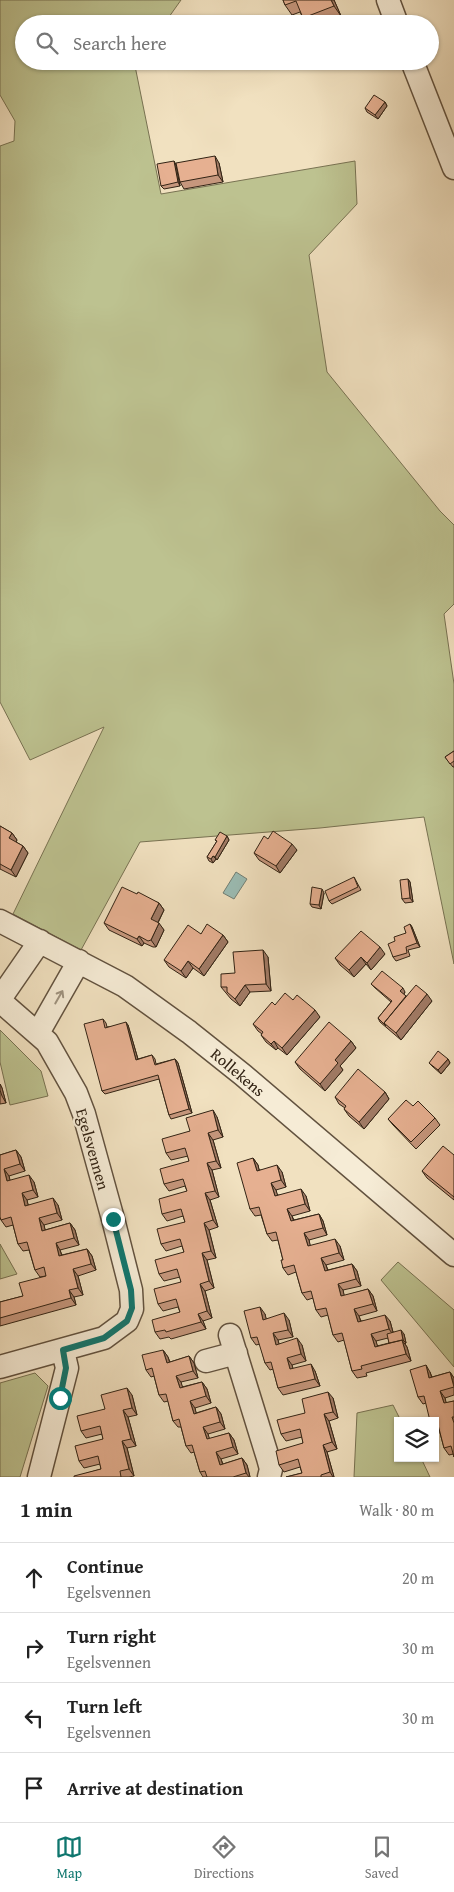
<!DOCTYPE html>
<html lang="en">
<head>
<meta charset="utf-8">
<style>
	:root { --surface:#fff; --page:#f6f6f6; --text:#222; --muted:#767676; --line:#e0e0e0; --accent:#0f766e }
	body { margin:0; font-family:"Gentium Book Plus",serif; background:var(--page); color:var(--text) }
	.controls { position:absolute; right:15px; bottom:15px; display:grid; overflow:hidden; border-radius:0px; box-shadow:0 1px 4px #0004 }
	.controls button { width:45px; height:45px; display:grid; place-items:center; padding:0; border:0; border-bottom:1px solid var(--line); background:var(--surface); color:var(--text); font:25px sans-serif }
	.stop { position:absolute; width:15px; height:15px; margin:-11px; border:4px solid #0f766e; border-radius:50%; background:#fff }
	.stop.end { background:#0f766e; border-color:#fff; box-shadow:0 1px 5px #0008 }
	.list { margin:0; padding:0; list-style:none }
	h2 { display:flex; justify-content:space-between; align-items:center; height:65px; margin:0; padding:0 20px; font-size:21px }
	h2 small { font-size:16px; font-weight:400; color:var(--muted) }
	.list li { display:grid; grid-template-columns:32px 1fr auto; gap:15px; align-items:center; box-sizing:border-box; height:70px; padding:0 20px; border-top:1px solid var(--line) }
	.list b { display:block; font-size:19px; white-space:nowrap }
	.list p { margin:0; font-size:16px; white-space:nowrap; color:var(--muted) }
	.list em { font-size:16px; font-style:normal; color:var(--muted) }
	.icon { flex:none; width:28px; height:28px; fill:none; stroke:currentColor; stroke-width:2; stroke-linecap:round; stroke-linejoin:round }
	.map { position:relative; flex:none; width:454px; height:1477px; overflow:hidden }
	.search { position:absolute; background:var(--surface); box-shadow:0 1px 4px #0004; left:15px; right:15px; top:15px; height:55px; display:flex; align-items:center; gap:12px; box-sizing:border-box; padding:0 18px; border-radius:28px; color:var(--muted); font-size:19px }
	.sheet { height:345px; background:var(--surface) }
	nav { display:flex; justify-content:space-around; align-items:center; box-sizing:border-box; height:70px; border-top:1px solid var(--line); background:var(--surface); font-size:14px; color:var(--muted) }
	nav a { display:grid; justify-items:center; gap:2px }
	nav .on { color:var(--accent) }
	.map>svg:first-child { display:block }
	.green { fill:#bdc290; stroke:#787252 }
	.water { fill:#9bbdb5; stroke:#717f75 }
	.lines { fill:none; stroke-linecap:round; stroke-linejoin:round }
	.minor-casing { stroke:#62523f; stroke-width:25 }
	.minor { stroke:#f6ecd6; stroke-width:22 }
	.wall { fill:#c6977d; stroke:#322314; fill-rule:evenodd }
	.shaded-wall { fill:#a17b66; stroke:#322314 }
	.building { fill:#e6b091; stroke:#322314 }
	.oneway { stroke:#9e927f }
	.route { stroke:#0f766e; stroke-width:6 }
	.labels { text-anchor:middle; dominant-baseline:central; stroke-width:4.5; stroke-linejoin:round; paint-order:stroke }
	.street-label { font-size:16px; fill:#322314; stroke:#f6ecd6 }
</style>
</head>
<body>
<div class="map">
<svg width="454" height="1477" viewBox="0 0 454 1477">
	<rect width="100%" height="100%" fill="#f1e1c0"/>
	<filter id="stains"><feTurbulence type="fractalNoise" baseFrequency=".004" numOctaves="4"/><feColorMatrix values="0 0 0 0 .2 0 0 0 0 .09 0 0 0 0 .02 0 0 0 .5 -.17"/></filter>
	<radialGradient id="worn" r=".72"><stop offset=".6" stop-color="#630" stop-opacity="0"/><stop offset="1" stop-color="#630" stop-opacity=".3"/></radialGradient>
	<!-- green -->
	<path class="green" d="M 0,0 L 181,0 L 164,24 L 24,24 L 24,61 L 134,61 L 161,194 L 355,161 L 357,204 L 309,255 L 327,372 L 440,511 L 454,525 L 454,604 L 444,614 L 454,684 L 454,964 L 424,817 L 320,828 L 140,842 L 81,950 L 13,914 L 104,727 L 30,760 L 0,702 L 0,146 L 14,141 L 15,121 L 0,95 Z
		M 0,1030 L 41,1071 L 48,1096 L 10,1105 L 0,1062 Z
		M 0,1244 L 17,1274 L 0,1279 Z
		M 398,1262 L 454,1310 L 454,1367 L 381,1280 Z
		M 35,1373 L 48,1386 L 20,1477 L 0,1477 L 0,1383 Z
		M 393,1405 L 401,1421 L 398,1421 L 398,1458 L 421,1458 L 430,1477 L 354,1477 L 357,1413 Z"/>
	<!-- water -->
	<path class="water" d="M 236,872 L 247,879 L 234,899 L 223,893 Z"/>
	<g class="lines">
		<!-- minor casing -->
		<g class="minor-casing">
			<path id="minor" d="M 388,0 L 397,24
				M 412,61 L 454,168
				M 0,921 L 125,986 L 189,1032 L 243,1075 L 454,1255
				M 0,999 L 40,941
				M 0,1001 L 47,1042 L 76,1093 L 84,1114 L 113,1219 L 131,1290 L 132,1309 L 127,1321 L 104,1338 L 0,1367
				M 38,1033 L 79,961
				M 230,1335 L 268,1458 L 271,1469 L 269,1477
				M 206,1361 L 236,1353
				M 39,1477 L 67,1368 L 63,1351"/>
		</g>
		<!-- minor -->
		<use href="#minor" class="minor"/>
	</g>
	<!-- wall -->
	<path class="wall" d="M 283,0 L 334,0 L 341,16 L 321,24 L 306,24 L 300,12 L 292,15 L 285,5 Z
		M 216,61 L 244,61 L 244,63 L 224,69 L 222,66 L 219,67 Z
		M 385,102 L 387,106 L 378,119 L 367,112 L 365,108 Z
		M 174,161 L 176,165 L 180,186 L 164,189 L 161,186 Z
		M 219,163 L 223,182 L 184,189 L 180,182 Z
		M 454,751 L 454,767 L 453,767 L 445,757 Z
		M 0,826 L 12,833 L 17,840 L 16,842 L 23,846 L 28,853 L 16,877 L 0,869 Z
		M 227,836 L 229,840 L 217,860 L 216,859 L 213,863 L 209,861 L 207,857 L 217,841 L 215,840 Z
		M 297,850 L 280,873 L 259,860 L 254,853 Z
		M 354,877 L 361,890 L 332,904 L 329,901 Z
		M 408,879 L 410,882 L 413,902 L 405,903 L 402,899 Z
		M 324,893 L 321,909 L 312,907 L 310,904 Z
		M 137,894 L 159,903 L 164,910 L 158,923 L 164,930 L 156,947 L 153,947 L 144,943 L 142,946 L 109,930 L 104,923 Z
		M 410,924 L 412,927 L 420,947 L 408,950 L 410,956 L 396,961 L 393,957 L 395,941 L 406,933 Z
		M 201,934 L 223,935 L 228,942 L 204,976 L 193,968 L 186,978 L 169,967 L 164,960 Z
		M 385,954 L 371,970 L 366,964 L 354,977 L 340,965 L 335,958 Z
		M 268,957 L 271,991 L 250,992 L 240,1006 L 231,999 L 221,987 L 235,973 Z
		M 371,984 L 405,992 L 404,994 L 406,996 L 432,1001 L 401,1040 L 380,1022 L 378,1018 L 391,1002 L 374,987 Z
		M 293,1000 L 320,1017 L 287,1055 L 278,1048 L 276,1050 L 266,1042 L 261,1035 L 262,1034 L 258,1031 L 253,1024 L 275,1005 Z
		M 103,1019 L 106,1023 L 107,1027 L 128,1025 L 138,1059 L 152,1055 L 155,1059 L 156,1064 L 175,1059 L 178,1063 L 192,1113 L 171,1119 L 169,1115 L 159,1079 L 105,1094 L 102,1091 Z
		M 351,1041 L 356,1048 L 340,1066 L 343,1070 L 325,1091 L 300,1069 L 295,1062 Z
		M 448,1059 L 450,1063 L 441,1074 L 432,1066 L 429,1063 Z
		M 0,1084 L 2,1088 L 6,1103 L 0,1104 Z
		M 385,1092 L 389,1099 L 364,1129 L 349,1116 L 344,1109 L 345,1108 L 339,1104 L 335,1097 Z
		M 413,1106 L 435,1118 L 440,1125 L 416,1149 L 393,1125 L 388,1119 Z
		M 217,1117 L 223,1137 L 213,1140 L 221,1168 L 212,1170 L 219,1197 L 210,1200 L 218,1227 L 209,1230 L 216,1258 L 207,1260 L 214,1288 L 205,1291 L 212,1318 L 203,1321 L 206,1329 L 171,1339 L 169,1337 L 160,1339 L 155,1332 L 180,1312 L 178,1307 L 163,1311 L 158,1304 L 181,1282 L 180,1277 L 164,1281 L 159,1274 L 184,1252 L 182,1246 L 166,1251 L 161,1244 L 185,1222 L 183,1216 L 167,1221 L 162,1214 L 187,1191 L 185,1186 L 169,1191 L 164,1184 L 189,1161 L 188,1156 L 171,1160 L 166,1153 L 190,1131 Z
		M 16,1150 L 21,1157 L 25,1171 L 9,1176 L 10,1181 L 34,1182 L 38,1197 L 27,1200 L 28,1205 L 58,1205 L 62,1220 L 44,1225 L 45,1230 L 70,1223 L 75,1230 L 79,1245 L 60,1250 L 62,1255 L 87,1249 L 92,1256 L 96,1270 L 78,1276 L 83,1295 L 74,1297 L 76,1305 L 0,1326 L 0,1302 L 23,1296 L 46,1276 L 40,1277 L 35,1270 L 29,1250 L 23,1251 L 18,1244 L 13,1225 L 6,1227 L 1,1220 L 0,1155 Z
		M 454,1155 L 454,1200 L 427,1178 L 422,1171 Z
		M 253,1158 L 258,1165 L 259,1170 L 282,1172 L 286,1187 L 276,1190 L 277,1195 L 306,1196 L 310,1211 L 292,1216 L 294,1220 L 319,1214 L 323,1221 L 327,1235 L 309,1240 L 310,1246 L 340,1246 L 344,1260 L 326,1265 L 328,1270 L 352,1264 L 357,1271 L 361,1286 L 343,1290 L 344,1296 L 368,1289 L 373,1296 L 377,1311 L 359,1316 L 361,1321 L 390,1321 L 393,1332 L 404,1334 L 406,1343 L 405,1344 L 407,1347 L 411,1361 L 366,1373 L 367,1376 L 357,1378 L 352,1371 L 344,1340 L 338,1342 L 333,1335 L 328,1315 L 321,1317 L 316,1310 L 313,1298 L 307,1300 L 302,1293 L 296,1272 L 288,1275 L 283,1268 L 283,1260 L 278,1240 L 272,1241 L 267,1234 L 261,1215 L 255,1216 L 250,1209 ZM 388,1338 L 389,1343 L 377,1346 L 376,1341 Z
		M 265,1314 L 266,1319 L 289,1320 L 293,1337 L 278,1340 L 279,1344 L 302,1345 L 306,1361 L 292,1365 L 293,1369 L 315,1371 L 320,1386 L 283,1395 L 278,1388 L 273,1369 L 270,1370 L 265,1363 L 260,1344 L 256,1345 L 251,1338 Z
		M 163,1350 L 168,1357 L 170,1362 L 189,1356 L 194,1363 L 198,1378 L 181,1382 L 182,1387 L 202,1382 L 207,1389 L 211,1403 L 195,1408 L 196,1413 L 216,1407 L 221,1414 L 225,1429 L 208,1434 L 209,1439 L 229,1433 L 234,1440 L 238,1454 L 221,1459 L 223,1464 L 242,1458 L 247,1465 L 250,1477 L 203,1477 L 200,1472 L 194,1452 L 191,1453 L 186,1446 L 181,1427 L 178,1427 L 173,1421 L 168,1401 L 164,1402 L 159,1395 L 154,1376 L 151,1377 L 146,1370 Z
		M 430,1372 L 432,1377 L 450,1372 L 454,1378 L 454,1395 L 445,1398 L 446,1403 L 454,1401 L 454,1457 L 453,1454 L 449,1455 L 444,1448 L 439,1429 L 436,1430 L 435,1429 L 435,1421 L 426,1403 L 423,1404 L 418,1397 Z
		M 132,1395 L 137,1415 L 128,1417 L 136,1446 L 127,1448 L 134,1476 L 129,1477 L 74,1477 L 101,1469 L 100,1464 L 84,1468 L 79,1461 L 103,1439 L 102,1434 L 86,1438 L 81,1431 L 105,1409 Z
		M 333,1398 L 338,1418 L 329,1421 L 337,1449 L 327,1452 L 334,1477 L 286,1477 L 302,1473 L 300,1467 L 284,1472 L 279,1465 L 303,1443 L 302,1437 L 286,1441 L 281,1434 L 305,1413 Z"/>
	<!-- shaded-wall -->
	<path class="shaded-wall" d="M 331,0 L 334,0 L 341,16 L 334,6 Z
		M 385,102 L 387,106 L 378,119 L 375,115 Z
		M 215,156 L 219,163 L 223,182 L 218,175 Z
		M 174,161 L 176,165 L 180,186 L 178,182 Z
		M 12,833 L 17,840 L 14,845 L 9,838 Z
		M 227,836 L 229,840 L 217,860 L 215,857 Z
		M 292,844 L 297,850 L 280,873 L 276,866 Z
		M 23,846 L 28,853 L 16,877 L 11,870 Z
		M 213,856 L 216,859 L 213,863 L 211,859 Z
		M 408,879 L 410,882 L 413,902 L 410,898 Z
		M 322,889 L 324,893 L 321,909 L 319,905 Z
		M 159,903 L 164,910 L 156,926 L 151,919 Z
		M 159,923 L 164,930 L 156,947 L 151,940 Z
		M 410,924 L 412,927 L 420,947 L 417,943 Z
		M 223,935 L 228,942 L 204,976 L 199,969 Z
		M 139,936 L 144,943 L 142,946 L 137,939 Z
		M 380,947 L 385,954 L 371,970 L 367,963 Z
		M 263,950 L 268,957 L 271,991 L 266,984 Z
		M 361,957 L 366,964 L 354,977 L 349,970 Z
		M 188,961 L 193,968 L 186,978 L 181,971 Z
		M 245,985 L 250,992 L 240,1006 L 235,999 Z
		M 403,988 L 405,992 L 403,995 L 400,991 Z
		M 427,994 L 432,1001 L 401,1040 L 396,1033 Z
		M 315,1010 L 320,1017 L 287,1055 L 282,1048 Z
		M 126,1022 L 128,1025 L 139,1063 L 136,1060 Z
		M 274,1041 L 278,1048 L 276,1050 L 271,1044 Z
		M 351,1041 L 356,1048 L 340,1066 L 343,1070 L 325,1091 L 320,1084 L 335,1060 Z
		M 175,1059 L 178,1063 L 192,1113 L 189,1109 Z
		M 448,1059 L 450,1063 L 441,1074 L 438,1070 Z
		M 0,1084 L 2,1088 L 6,1103 L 2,1096 L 0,1090 Z
		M 385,1092 L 389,1099 L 364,1129 L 359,1122 Z
		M 213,1110 L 217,1117 L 223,1137 L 218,1130 Z
		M 208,1133 L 213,1140 L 221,1168 L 216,1161 Z
		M 16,1150 L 21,1157 L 25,1171 L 20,1164 Z
		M 253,1158 L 258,1165 L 261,1178 L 257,1171 Z
		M 207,1163 L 212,1170 L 219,1197 L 215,1191 Z
		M 277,1165 L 282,1172 L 286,1187 L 281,1180 Z
		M 4,1169 L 9,1176 L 12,1188 L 7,1181 Z
		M 29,1175 L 34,1182 L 38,1197 L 33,1190 Z
		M 271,1183 L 276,1190 L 280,1203 L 275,1196 Z
		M 301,1189 L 306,1196 L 310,1211 L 305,1204 Z
		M 22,1193 L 27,1200 L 30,1213 L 25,1206 Z
		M 205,1193 L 210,1200 L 218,1227 L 213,1220 Z
		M 53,1198 L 58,1205 L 62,1220 L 57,1213 Z
		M 287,1209 L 292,1216 L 296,1228 L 291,1221 Z
		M 319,1214 L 323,1221 L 327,1235 L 323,1228 Z
		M 39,1218 L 44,1225 L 47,1238 L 42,1231 Z
		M 70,1223 L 75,1230 L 79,1245 L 74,1238 Z
		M 204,1223 L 209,1230 L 216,1258 L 211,1251 Z
		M 304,1233 L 309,1240 L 312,1253 L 308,1246 Z
		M 335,1239 L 340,1246 L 344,1260 L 339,1253 Z
		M 56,1243 L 60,1250 L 64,1263 L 59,1256 Z
		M 87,1249 L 92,1256 L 96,1270 L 91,1264 Z
		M 202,1253 L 207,1260 L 214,1288 L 209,1281 Z
		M 321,1258 L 326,1265 L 330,1278 L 325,1271 Z
		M 352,1264 L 357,1271 L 361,1286 L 356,1279 Z
		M 73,1269 L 78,1276 L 83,1295 L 78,1288 Z
		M 200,1284 L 205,1291 L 212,1318 L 207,1311 Z
		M 338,1284 L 343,1290 L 346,1303 L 341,1296 Z
		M 368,1289 L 373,1296 L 377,1311 L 373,1304 Z
		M 69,1290 L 74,1297 L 76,1305 L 71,1298 Z
		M 260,1307 L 265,1314 L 268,1326 L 263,1320 Z
		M 354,1309 L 359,1316 L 363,1329 L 358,1322 Z
		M 284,1313 L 289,1320 L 293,1337 L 288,1330 Z
		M 198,1314 L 203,1321 L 206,1329 L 201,1322 Z
		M 385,1315 L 390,1321 L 394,1336 L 389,1329 Z
		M 401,1330 L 404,1334 L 406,1343 L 403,1340 Z
		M 273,1333 L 278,1340 L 281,1352 L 276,1345 Z
		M 371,1334 L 376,1341 L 380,1354 L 375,1347 Z
		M 297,1338 L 302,1345 L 306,1361 L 301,1354 Z
		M 402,1340 L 407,1347 L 411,1361 L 406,1354 Z
		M 163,1350 L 168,1357 L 172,1370 L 167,1363 Z
		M 189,1356 L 194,1363 L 198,1378 L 193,1371 Z
		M 287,1358 L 292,1365 L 295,1376 L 290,1369 Z
		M 311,1364 L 315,1371 L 320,1386 L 315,1379 Z
		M 426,1365 L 430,1372 L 434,1385 L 429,1378 Z
		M 450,1372 L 454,1378 L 454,1386 Z
		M 176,1376 L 181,1382 L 185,1395 L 180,1388 Z
		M 202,1382 L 207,1389 L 211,1403 L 206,1396 Z
		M 127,1388 L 132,1395 L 137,1415 L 132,1408 Z
		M 440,1391 L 445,1398 L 448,1410 L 444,1403 Z
		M 328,1392 L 333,1398 L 338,1418 L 333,1412 Z
		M 190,1401 L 195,1408 L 198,1421 L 194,1414 Z
		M 216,1407 L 221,1414 L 225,1429 L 220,1422 Z
		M 123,1410 L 128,1417 L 136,1446 L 131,1439 Z
		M 324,1414 L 329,1421 L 337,1449 L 332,1442 Z
		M 203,1427 L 208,1434 L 212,1446 L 207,1439 Z
		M 229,1433 L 234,1440 L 238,1454 L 233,1447 Z
		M 122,1441 L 127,1448 L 134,1476 L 129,1469 Z
		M 323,1445 L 327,1452 L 334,1477 L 333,1477 L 330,1472 Z
		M 216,1452 L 221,1459 L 225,1472 L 220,1465 Z
		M 242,1458 L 247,1465 L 250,1477 L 249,1477 L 246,1473 Z"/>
	<!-- building -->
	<path class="building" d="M 283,0 L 331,0 L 334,6 L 303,18 L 296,1 L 285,5 Z
		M 216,61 L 234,61 L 221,65 L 220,62 L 216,63 Z
		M 374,95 L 385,102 L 375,115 L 365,108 Z
		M 215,156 L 218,175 L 180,182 L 176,163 Z
		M 174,161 L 178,182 L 161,186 L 157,164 Z
		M 454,751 L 454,761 L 450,764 L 445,757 Z
		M 0,826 L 12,833 L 9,838 L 23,846 L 11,870 L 0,864 Z
		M 273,831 L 292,844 L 276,866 L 254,853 L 264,836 L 268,839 Z
		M 220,832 L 227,836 L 215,857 L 213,856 L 211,859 L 207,857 L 217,841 L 215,840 Z
		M 354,877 L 358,887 L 329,901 L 325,891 Z
		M 408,879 L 410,898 L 402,899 L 400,880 Z
		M 122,887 L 137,894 L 138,892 L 159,903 L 151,919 L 159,923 L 151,940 L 148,941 L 139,936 L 137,939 L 104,923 Z
		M 312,887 L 322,889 L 319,905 L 310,904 Z
		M 207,924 L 223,935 L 199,969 L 188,961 L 181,971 L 164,960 L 188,925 L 201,934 Z
		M 410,924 L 417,943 L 406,947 L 407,953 L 393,957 L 388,944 L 395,941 L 394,937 L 406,933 L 404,927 Z
		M 361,931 L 380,947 L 367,963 L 361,957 L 349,970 L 335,958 Z
		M 263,950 L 266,984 L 245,985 L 235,999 L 227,992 L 227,987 L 221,987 L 221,974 L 235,973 L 233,952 Z
		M 382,971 L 403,988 L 400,991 L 406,996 L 384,1023 L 386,1026 L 378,1018 L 392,1001 L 371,984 Z
		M 416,985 L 427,994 L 396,1033 L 384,1023 Z
		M 285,993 L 293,1000 L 297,995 L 315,1010 L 282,1048 L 274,1041 L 271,1044 L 261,1035 L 263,1032 L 253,1024 L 272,1002 L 275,1005 Z
		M 103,1019 L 105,1028 L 126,1022 L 136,1060 L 152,1055 L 155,1065 L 175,1059 L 189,1109 L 169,1115 L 158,1075 L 102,1091 L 84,1024 Z
		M 329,1022 L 351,1041 L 335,1060 L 338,1063 L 320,1084 L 295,1062 Z
		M 438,1051 L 448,1059 L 438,1070 L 429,1063 Z
		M 358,1069 L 385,1092 L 359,1122 L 344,1109 L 346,1106 L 335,1097 Z
		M 406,1100 L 413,1106 L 418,1101 L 435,1118 L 411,1142 L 388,1119 Z
		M 213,1110 L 218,1130 L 208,1133 L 216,1161 L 207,1163 L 215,1191 L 205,1193 L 213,1220 L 204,1223 L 211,1251 L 202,1253 L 209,1281 L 200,1284 L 207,1311 L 198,1314 L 201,1322 L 166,1332 L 165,1330 L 155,1332 L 152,1320 L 180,1312 L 176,1299 L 158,1304 L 154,1289 L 181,1282 L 177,1269 L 159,1274 L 155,1260 L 184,1252 L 180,1239 L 161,1244 L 157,1229 L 185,1222 L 181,1209 L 162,1214 L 159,1199 L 187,1191 L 183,1179 L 164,1184 L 160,1169 L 189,1161 L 185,1148 L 166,1153 L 162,1139 L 190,1131 L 186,1118 Z
		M 443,1146 L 454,1155 L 454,1197 L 422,1171 Z
		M 16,1150 L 20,1164 L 4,1169 L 7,1181 L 29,1175 L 33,1190 L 22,1193 L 25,1206 L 53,1198 L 57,1213 L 39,1218 L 42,1231 L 70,1223 L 74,1238 L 56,1243 L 59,1256 L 87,1249 L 91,1264 L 73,1269 L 78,1288 L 69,1290 L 71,1298 L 0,1318 L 0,1302 L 23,1296 L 19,1283 L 46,1276 L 44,1267 L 35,1270 L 27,1242 L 18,1244 L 11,1217 L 1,1220 L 0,1217 L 0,1155 Z
		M 253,1158 L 257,1171 L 277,1165 L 281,1180 L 271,1183 L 275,1196 L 301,1189 L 305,1204 L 287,1209 L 291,1221 L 319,1214 L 323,1228 L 304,1233 L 308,1246 L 335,1239 L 339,1253 L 321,1258 L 325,1271 L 352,1264 L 356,1279 L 338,1284 L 341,1296 L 368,1289 L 373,1304 L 354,1309 L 358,1322 L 385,1315 L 389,1329 L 371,1334 L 375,1347 L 402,1340 L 406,1354 L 361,1366 L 362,1369 L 352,1371 L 342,1333 L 333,1335 L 326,1308 L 316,1310 L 311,1291 L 302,1293 L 294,1265 L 283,1268 L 281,1260 L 283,1260 L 276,1232 L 267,1234 L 259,1207 L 250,1209 L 237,1163 Z
		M 260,1307 L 263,1320 L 284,1313 L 288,1330 L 273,1333 L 276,1345 L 297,1338 L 301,1354 L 287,1358 L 290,1369 L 311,1364 L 315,1379 L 278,1388 L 271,1362 L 265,1363 L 257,1337 L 251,1338 L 244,1311 Z
		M 401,1330 L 403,1340 L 389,1343 L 387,1334 Z
		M 163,1350 L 167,1363 L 189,1356 L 193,1371 L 176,1376 L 180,1388 L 202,1382 L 206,1396 L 190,1401 L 194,1414 L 216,1407 L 220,1422 L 203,1427 L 207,1439 L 229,1433 L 233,1447 L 216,1452 L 220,1465 L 242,1458 L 246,1473 L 233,1477 L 207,1477 L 205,1471 L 200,1472 L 192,1445 L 186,1446 L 179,1419 L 173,1421 L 166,1394 L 159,1395 L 152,1368 L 146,1370 L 142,1355 Z
		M 426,1365 L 429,1378 L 450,1372 L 454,1387 L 440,1391 L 444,1403 L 454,1401 L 454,1417 L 452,1417 L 454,1423 L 454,1457 L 451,1446 L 444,1448 L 437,1421 L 435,1422 L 435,1421 L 430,1421 L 424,1396 L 418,1397 L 410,1370 Z
		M 127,1388 L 132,1408 L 123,1410 L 131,1439 L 122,1441 L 129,1469 L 120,1471 L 121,1477 L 74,1477 L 74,1476 L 101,1469 L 98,1456 L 79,1461 L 75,1446 L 103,1439 L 100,1426 L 81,1431 L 77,1416 L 105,1409 L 101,1395 Z
		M 328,1392 L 333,1412 L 324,1414 L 332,1442 L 323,1445 L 330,1472 L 321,1475 L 321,1477 L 286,1477 L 302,1473 L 298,1459 L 279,1465 L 276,1451 L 303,1443 L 300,1429 L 281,1434 L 277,1420 L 305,1413 L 302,1399 Z"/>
	<!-- one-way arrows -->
	<defs><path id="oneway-shaft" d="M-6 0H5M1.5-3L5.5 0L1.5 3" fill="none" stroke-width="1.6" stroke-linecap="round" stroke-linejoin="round" transform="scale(1.25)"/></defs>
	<use class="oneway" href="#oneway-shaft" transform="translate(59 997) rotate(-60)"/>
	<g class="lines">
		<!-- route -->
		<path class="route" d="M 60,1398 L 66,1368 L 63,1350 L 104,1338 L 127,1321 L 132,1308 L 131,1290 L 113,1219"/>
	</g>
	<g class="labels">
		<!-- street labels -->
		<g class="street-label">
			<text transform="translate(238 1072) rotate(40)">Rollekens</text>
			<text transform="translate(93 1149) rotate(74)">Egelsvennen</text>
		</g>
	</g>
	<rect width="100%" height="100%" filter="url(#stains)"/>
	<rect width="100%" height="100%" fill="url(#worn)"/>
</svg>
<div class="controls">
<button><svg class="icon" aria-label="layers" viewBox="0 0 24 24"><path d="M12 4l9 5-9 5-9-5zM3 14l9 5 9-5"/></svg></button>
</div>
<div class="stop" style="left:60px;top:1398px"></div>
<div class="stop end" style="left:113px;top:1219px"></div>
<div class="search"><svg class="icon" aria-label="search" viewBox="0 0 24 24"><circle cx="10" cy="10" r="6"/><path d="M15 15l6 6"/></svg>Search here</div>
</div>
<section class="sheet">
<h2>1 min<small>Walk · 80 m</small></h2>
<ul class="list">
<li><svg class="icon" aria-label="ahead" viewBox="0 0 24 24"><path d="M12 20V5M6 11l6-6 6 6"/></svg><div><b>Continue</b><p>Egelsvennen</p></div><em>20 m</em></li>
<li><svg class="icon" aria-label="right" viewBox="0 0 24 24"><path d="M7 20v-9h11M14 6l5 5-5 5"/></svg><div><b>Turn right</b><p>Egelsvennen</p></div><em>30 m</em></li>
<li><svg class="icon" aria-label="left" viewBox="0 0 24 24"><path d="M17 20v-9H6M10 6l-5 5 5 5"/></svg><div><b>Turn left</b><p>Egelsvennen</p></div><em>30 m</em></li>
<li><svg class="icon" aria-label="arrive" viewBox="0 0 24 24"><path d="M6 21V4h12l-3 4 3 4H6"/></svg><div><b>Arrive at destination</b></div></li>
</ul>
</section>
<nav>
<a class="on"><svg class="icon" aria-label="map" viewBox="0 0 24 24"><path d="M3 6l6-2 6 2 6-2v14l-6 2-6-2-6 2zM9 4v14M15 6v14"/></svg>Map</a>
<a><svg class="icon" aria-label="directions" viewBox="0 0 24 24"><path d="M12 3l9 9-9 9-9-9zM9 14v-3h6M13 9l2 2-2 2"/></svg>Directions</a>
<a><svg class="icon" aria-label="saved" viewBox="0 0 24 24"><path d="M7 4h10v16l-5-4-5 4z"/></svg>Saved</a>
</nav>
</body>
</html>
